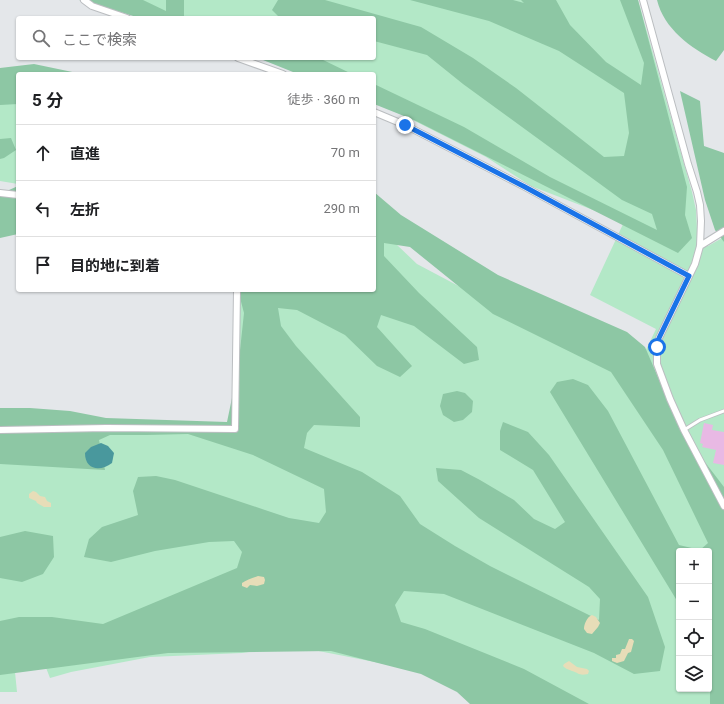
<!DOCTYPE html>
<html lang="ja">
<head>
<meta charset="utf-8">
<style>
	:root { --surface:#fff; --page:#f2f2f2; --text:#202124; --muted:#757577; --line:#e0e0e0 }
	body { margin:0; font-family:Roboto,"Noto Sans JP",sans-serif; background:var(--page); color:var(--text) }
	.controls { position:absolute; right:12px; bottom:12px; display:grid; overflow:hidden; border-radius:4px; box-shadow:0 1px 3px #0004 }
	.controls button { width:36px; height:36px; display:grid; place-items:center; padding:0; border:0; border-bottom:1px solid var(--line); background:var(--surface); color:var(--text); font:20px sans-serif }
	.stop { position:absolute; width:12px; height:12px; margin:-9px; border:3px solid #1a73e8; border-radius:50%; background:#fff }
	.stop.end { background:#1a73e8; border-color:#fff; box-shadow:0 1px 4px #0008 }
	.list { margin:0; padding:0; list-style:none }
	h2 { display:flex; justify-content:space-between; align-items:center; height:52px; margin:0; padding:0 16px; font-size:17px }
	h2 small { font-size:13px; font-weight:400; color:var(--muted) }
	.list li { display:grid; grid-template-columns:26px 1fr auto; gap:12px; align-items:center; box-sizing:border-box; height:56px; padding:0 16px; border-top:1px solid var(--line) }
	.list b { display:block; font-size:15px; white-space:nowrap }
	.list em { font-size:13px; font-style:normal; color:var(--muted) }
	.icon { flex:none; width:22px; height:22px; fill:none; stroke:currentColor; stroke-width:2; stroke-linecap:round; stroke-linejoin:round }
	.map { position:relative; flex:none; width:724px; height:704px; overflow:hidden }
	.search { position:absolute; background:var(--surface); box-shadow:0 1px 3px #0004; left:16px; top:16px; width:360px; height:44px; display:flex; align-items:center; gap:10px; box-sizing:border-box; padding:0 14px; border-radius:4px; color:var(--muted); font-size:15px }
	.panel { position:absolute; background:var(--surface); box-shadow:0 1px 3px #0004; left:16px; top:72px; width:360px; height:220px; border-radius:4px }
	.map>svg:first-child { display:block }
	.green { fill:#b3e8c7; fill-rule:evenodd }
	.forest { fill:#8dc7a4 }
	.sand { fill:#e7ddb8 }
	.water { fill:#49989d }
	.building { fill:#e8b9e4 }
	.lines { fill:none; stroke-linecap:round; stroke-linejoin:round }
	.service-casing { stroke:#bbbec1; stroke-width:4.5 }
	.minor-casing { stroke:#bbbec1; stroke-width:8 }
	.service { stroke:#fff; stroke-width:3 }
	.minor { stroke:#fff; stroke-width:6 }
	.route { stroke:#1a73e8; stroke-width:5 }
</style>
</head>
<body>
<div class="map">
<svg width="724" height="704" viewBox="0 0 724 704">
	<rect width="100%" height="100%" fill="#e4e7ea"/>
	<!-- green -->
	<path class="green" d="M 99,0 L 638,0 L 692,192 L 696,210 L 697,229 L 708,246 L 724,237 L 724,704 L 524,704 L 512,689 L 293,646 L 242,653 L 150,657 L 71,672 L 50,678 L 43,660 L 15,672 L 17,692 L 0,692 L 0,438 L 238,430 L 240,290 L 374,290 L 374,223 L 417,264 L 574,347 L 644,354 L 656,329 L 590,295 L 624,222 L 531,186 L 486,157 L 403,115 L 374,103 L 374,74 L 304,74 L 268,58 L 374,58 L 374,18 L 150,18 ZM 679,551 L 709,551 L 709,689 L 679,689 Z
		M 0,95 L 18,99 L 18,184 L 0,181 Z"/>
	<!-- forest -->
	<path class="forest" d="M 79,0 L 143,0 L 166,11 L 166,0 L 184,0 L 184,16 L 193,18 L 140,18 Z
		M 278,0 L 325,0 L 421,27 L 473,58 L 516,88 L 604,157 L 624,156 L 629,133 L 624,93 L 559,51 L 489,21 L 410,0 L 513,0 L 524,3 L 521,0 L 556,0 L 570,25 L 606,62 L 641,85 L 644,63 L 620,0 L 638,0 L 687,187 L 685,215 L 692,238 L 678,253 L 414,120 L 374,104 L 374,84 L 464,127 L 550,177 L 657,230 L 652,214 L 622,200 L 463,84 L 427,55 L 374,41 L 374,18 L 280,18 L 272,10 Z
		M 657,0 L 724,0 L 724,50 L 716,61 C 691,48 664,29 657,0 Z
		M 258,58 L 319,58 L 352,74 L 298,74 Z
		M 34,64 L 82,74 L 18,74 L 18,104 L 0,105 L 0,68 Z
		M 680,91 L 700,101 L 704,146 L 724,153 L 724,242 L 715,230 L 705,200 Z
		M 11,138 L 16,150 L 4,158 L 0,159 L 0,139 Z
		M 18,186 L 18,234 L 0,238 L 0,194 Z
		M 374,192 L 401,215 L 498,275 L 627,332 L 645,347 L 669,403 L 701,457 L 724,487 L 724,704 L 710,704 L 709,551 L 679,551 L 679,604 L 550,392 L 557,382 L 573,379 L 588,385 L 608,411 L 679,545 L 700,550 L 708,543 L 663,450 L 611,372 L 493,314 L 410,247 L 384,243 L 384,256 L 419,293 L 477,347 L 479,360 L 464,364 L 414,326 L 381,315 L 377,327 L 412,366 L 400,377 L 377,366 L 345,335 L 297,310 L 278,308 L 281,326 L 296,346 L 360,417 L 360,427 L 314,425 L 307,433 L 304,448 L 362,472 L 400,496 L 420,524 L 455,546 L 490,566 L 599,620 L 600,599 L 589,587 L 479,518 L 438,481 L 436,468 L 461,470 L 480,480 L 514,500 L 534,519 L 555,529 L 565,522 L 533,470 L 500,450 L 500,431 L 503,422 L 528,432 L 549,455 L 648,597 L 665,647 L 660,671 L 634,674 L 594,653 L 444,594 L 404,591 L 395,605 L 401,622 L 425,629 L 524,669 L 589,704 L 470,704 L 457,692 L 421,674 L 331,651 L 168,653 L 0,675 L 0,621 L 19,617 L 52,617 L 103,624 L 237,568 L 242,552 L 234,541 L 209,542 L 155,551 L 111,562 L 84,557 L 89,539 L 102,527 L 138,515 L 133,491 L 138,477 L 156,476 L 175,480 L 289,518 L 319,523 L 326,512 L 324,489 L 253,455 L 188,434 L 147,435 L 110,435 L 99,440 L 105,470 L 0,464 L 0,408 L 30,408 L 70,411 L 106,418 L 227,422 L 238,369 L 244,313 L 238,290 L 374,290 Z
		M 457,391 L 465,393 L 473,401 L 472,412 L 463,420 L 454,422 L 443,415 L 440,406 L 443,394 Z
		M 25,531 L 53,536 L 54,557 L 43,574 L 22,582 L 0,578 L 0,537 Z"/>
	<!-- sand -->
	<path class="sand" d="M 33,491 L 36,492 L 40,496 L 45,497 L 47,501 L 51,503 L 51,507 L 44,507 L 37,503 L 36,501 L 29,498 L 29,494 Z
		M 258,576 L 264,577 L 265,580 L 264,584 L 257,586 L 250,585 L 247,588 L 242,586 L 242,583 C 246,580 253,578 258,576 Z
		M 592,615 L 596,617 L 600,623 L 598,627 L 592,634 L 587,633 L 584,629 C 584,624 587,617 592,615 Z
		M 629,639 L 632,639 L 634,641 L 631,652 L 628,653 L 624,661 L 617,663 L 612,661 L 612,658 L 616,658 L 616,655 L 620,654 L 622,649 L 625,649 Z
		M 569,661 L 577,667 L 587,669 L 589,671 L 588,674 C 579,676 579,673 572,671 C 567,669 566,669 563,666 L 564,664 Z"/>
	<!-- water -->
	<path class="water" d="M 101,443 L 108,446 L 114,453 L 112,463 C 100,472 85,470 85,453 L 91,447 Z"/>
	<!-- building -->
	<path class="building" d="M 704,423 L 713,425 L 712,430 L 724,432 L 724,465 L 713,463 L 716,450 L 702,447 L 703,444 L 700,443 Z"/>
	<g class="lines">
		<!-- service casing -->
		<g class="service-casing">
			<path id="service" d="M 684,430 L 700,420 L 724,411"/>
		</g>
		<!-- minor casing -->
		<g class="minor-casing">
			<path id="minor" d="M 84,0 L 92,6 L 127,18
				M 643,0 L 688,164 L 697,192 L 700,205 L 701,221 L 700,246 L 695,264 L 659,338 L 657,347 L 657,364 L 670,399 L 684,430 L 724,506
				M 238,58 L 283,74
				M 374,112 L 405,125 L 525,187 L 689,276
				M 0,193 L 18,195
				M 700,246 L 724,231
				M 0,430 L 106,428 L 235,429 L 237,290"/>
		</g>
		<!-- service -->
		<use href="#service" class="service"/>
		<!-- minor -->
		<use href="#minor" class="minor"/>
	</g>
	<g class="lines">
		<!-- route -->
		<path class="route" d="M 405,125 L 525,187 L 689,276 L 659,338 L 657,347"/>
	</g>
</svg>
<div class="controls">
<button>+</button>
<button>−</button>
<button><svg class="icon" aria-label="locate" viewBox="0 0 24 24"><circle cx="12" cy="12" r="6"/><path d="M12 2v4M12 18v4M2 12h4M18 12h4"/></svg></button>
<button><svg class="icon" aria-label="layers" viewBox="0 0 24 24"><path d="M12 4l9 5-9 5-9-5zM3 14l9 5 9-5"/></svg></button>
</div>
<div class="stop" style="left:657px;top:347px"></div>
<div class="stop end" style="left:405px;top:125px"></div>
<div class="search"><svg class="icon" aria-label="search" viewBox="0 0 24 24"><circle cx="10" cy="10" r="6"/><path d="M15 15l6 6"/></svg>ここで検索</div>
<section class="panel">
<h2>5 分<small>徒歩 · 360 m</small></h2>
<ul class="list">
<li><svg class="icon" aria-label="ahead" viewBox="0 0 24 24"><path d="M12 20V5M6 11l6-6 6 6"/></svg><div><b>直進</b></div><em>70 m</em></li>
<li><svg class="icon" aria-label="left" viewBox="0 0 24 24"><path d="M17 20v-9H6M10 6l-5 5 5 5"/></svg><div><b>左折</b></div><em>290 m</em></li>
<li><svg class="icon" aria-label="arrive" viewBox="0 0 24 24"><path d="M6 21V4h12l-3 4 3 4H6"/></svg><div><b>目的地に到着</b></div></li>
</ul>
</section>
</div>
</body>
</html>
